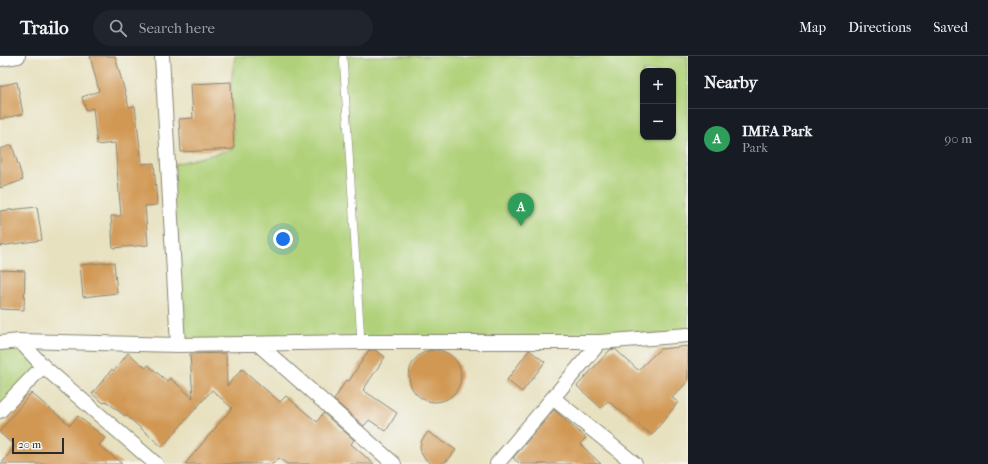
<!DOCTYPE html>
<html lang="en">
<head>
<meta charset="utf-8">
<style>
	:root { --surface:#171b24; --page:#20242c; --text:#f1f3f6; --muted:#9ea1a6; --line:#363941; --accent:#d93025 }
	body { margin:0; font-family:"IM FELL French Canon",serif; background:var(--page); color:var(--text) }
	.controls { position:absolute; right:12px; top:12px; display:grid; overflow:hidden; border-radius:8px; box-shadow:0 1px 3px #0004 }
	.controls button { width:36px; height:36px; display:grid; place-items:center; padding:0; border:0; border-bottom:1px solid var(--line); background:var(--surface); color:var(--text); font:20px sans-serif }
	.scale { position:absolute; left:12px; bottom:10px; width:52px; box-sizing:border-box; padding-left:4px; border:2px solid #2b2b2b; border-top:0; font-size:11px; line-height:14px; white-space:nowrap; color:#2b2b2b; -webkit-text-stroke:3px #f6f6f2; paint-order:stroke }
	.you { position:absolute; left:283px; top:183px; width:14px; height:14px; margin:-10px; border:3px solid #fff; border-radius:50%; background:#1a73e8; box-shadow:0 0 0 6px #1a73e833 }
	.badge { display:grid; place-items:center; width:26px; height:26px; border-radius:50%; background:var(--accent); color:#fff; font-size:13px; font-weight:700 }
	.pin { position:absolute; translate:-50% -33px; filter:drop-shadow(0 1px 2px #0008) }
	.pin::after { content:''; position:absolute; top:21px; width:14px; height:12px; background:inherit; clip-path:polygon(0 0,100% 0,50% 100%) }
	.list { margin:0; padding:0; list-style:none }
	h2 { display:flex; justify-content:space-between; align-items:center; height:52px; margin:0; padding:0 16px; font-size:17px }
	h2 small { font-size:13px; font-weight:400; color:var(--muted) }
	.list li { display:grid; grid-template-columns:26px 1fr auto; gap:12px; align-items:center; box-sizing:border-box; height:60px; padding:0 16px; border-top:1px solid var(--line) }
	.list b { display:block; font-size:15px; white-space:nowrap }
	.list p { margin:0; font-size:13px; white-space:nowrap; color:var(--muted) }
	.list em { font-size:13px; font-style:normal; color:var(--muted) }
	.icon { flex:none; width:22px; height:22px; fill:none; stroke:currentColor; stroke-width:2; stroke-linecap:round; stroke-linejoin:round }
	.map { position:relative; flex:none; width:688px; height:408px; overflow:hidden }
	header { display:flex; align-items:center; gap:24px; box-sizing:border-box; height:56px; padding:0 20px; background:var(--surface); border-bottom:1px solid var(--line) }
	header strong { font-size:19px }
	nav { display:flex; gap:22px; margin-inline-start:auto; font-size:14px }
	.search { width:280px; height:36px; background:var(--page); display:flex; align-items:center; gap:10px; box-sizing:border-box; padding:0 14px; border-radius:22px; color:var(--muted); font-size:15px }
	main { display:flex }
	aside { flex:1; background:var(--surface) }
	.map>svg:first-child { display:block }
	.green { fill:#b0d179; stroke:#6e7e52; fill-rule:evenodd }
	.building { fill:#d19853 }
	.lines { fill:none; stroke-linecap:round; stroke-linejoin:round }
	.lane-casing { stroke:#898675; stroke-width:8 }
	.street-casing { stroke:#898675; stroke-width:16 }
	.lane { stroke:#fff; stroke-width:7 }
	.street { stroke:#fff; stroke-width:14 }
</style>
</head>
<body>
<header>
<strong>Trailo</strong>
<div class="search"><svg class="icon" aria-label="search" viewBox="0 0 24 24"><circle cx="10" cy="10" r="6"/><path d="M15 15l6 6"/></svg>Search here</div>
<nav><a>Map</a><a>Directions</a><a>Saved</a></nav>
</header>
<main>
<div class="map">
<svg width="688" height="408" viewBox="0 0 688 408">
	<rect width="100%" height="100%" fill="#f6f6f2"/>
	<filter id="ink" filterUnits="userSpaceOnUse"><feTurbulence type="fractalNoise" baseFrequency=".025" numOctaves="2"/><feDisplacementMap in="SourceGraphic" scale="8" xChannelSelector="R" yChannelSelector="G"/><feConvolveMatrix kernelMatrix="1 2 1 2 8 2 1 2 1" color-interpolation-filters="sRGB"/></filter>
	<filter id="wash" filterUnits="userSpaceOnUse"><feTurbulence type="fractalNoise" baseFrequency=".012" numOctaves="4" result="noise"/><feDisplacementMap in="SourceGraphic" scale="16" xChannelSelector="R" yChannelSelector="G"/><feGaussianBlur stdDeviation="0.9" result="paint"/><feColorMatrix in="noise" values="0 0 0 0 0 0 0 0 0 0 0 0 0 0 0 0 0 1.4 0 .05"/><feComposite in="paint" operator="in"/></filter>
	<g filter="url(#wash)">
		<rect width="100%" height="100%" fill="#e7e1bf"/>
		<!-- green -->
		<path class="green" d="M 235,0 L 688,0 L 688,277 L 178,289 L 167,110 L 234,93 L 231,26 ZM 643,15 L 673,15 L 673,81 L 643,81 Z
			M 20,285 L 43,310 L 0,355 L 0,287 Z"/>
		<g id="blocks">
			<!-- building -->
			<path class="building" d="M 90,0 L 115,0 L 129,51 L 135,50 L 142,108 L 154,107 L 157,149 L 145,150 L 148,189 L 113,192 L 111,160 L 121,160 L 115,87 L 97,89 L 93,52 L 86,54 L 82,41 L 99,35 Z
				M 17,26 L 23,58 L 0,63 L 0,30 Z
				M 231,26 L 234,93 L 181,96 L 179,63 L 193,62 L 191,28 Z
				M 12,89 L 23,124 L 0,132 L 0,93 Z
				M 37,151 L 42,184 L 0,190 L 0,155 Z
				M 114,206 L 117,237 L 83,241 L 80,209 Z
				M 0,214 L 25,215 L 24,254 L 0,253 Z
				M 688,290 L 688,325 L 672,342 L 678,346 L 652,379 L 608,345 L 601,352 L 577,330 L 610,294 L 615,293 L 638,314 L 660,293 Z
				M409 320a26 26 0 1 1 52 0a26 26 0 1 1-52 0Z
				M 369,294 L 375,294 L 385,301 L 363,334 L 397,357 L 386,375 L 369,364 L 364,370 L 334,344 L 346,324 L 349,325 Z
				M 529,294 L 545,306 L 522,336 L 507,324 Z
				M 128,297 L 146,312 L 148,309 L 167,325 L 170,322 L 193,342 L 190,298 L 226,297 L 227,330 L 242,313 L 280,346 L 286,340 L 317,366 L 323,357 L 354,384 L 351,388 L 374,408 L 287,408 L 279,402 L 273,408 L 185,408 L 232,352 L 212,334 L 162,391 L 126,359 L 125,360 L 106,345 L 104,347 L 92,338 L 112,313 L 114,315 Z
				M 31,337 L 70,369 L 78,360 L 105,382 L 99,389 L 122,408 L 1,408 L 15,390 L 0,377 L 0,375 Z
				M 554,354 L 586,382 L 580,388 L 601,408 L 520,408 L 513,402 Z
				M 428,376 L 456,394 L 448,404 L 443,407 L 436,408 L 430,407 L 425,403 L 421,397 L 420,390 L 422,384 Z"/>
		</g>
	</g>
	<g filter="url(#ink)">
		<use href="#blocks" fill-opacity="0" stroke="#898675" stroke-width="1"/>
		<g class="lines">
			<!-- lane casing -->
			<g class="lane-casing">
				<path id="lane" d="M 343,0 L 361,286"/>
			</g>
			<!-- street casing -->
			<g class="street-casing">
				<path id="street" d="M 162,0 L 178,289
					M 0,3 L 18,0
					M 20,285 L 43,310 L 156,408
					M 0,287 L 20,285 L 178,289 L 361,286 L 600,286 L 688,279
					M 258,288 L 394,408
					M 553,342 L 635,408
					M 0,355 L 43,310
					M 497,408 L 600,286"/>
			</g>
			<!-- lane -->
			<use href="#lane" class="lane"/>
			<!-- street -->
			<use href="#street" class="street"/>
		</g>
	</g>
</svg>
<div class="controls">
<button>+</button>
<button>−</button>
</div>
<div class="scale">20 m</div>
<div class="you"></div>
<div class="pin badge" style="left:521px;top:170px;background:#2e9e5b">A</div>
</div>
<aside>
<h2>Nearby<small></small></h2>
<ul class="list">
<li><span class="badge" style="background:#2e9e5b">A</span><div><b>IMFA Park</b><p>Park</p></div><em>90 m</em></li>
</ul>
</aside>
</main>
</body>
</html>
